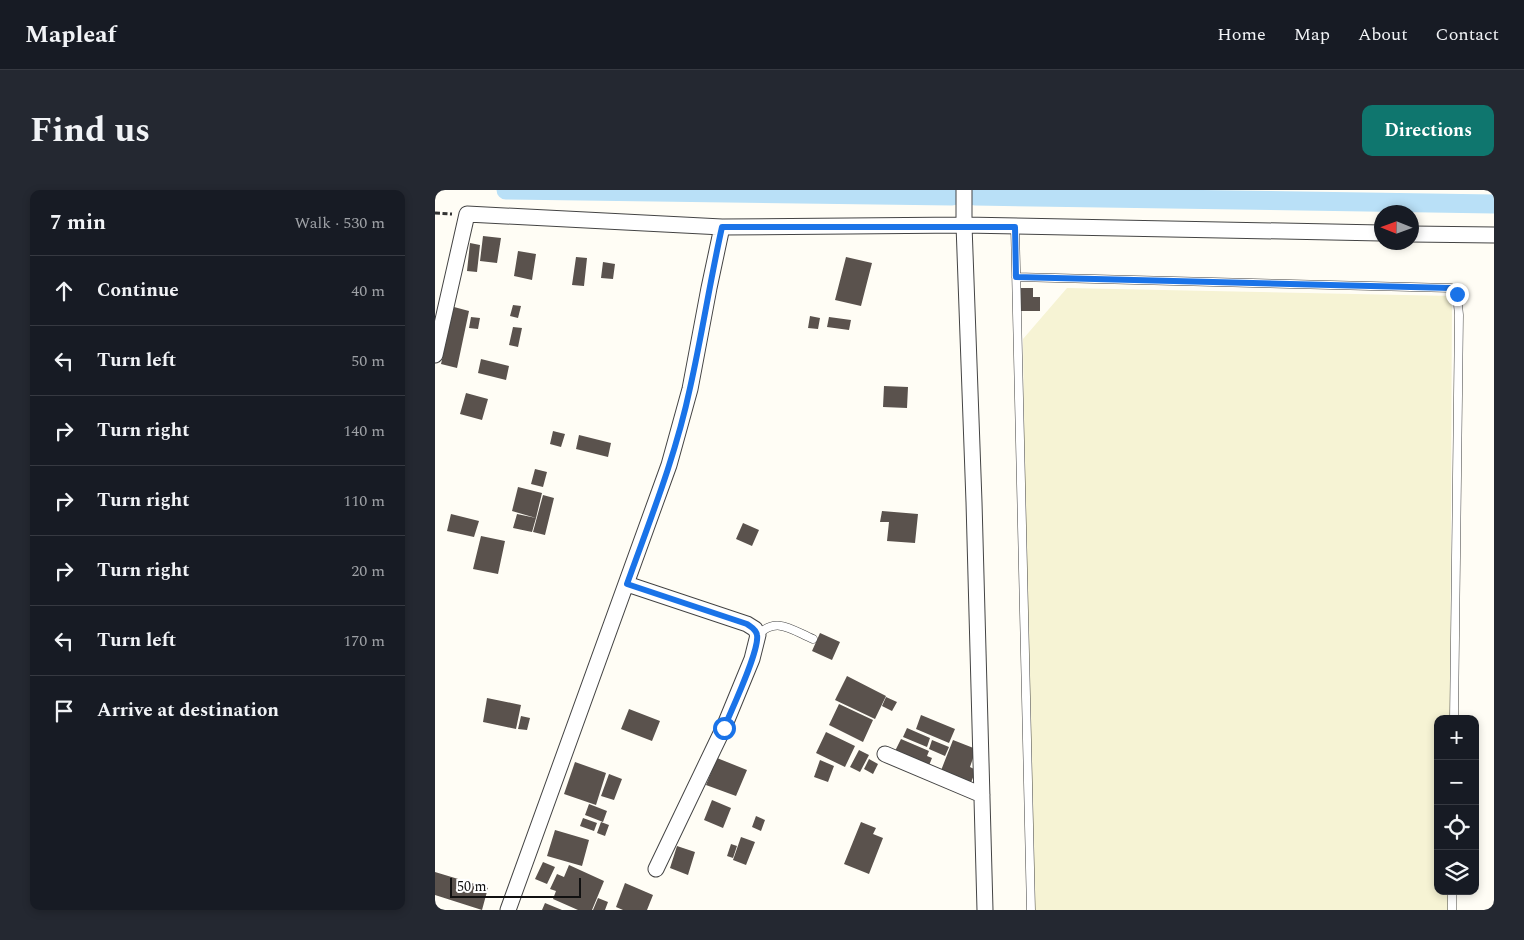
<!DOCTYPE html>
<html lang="en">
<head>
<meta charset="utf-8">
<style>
	:root { --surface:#171b24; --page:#242831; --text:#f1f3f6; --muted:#9ea1a6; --line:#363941; --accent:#0f766e }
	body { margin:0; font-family:Spectral,serif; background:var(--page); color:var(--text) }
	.controls { position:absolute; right:15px; bottom:15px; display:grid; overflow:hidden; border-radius:10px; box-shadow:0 2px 8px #0003 }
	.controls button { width:45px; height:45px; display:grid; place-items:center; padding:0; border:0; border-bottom:1px solid var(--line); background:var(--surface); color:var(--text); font:25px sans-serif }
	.compass { position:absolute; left:939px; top:15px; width:45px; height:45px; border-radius:50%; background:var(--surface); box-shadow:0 2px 8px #0003; rotate:271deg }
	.scale { position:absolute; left:15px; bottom:12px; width:131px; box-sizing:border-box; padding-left:5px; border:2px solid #111; border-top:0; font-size:14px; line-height:18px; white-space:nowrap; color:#111; -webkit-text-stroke:4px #fff; paint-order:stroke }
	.stop { position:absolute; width:15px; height:15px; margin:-11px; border:4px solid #1a73e8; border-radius:50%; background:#fff }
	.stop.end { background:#1a73e8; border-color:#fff; box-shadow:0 1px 5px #0008 }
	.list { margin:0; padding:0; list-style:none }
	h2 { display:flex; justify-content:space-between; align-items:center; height:65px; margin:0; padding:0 20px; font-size:21px }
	h2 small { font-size:16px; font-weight:400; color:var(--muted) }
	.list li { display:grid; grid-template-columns:32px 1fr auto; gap:15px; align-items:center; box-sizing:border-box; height:70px; padding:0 20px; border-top:1px solid var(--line) }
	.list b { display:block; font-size:19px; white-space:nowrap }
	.list em { font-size:16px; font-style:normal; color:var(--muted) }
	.icon { flex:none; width:28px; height:28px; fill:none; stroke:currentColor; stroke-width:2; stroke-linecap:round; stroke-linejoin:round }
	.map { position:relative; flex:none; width:1059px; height:720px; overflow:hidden; border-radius:10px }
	header { display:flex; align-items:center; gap:30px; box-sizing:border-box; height:70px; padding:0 25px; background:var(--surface); border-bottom:1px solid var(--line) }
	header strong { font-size:24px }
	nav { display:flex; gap:28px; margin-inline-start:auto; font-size:18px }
	.intro { display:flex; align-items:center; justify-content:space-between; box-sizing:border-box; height:120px; padding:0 30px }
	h1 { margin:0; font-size:35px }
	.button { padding:12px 22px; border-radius:10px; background:var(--accent); color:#fff; font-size:18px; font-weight:700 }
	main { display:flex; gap:30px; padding:0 30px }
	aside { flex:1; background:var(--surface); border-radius:10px; box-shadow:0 2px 8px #0003 }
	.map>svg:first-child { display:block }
	.farmland { fill:#f6f3d4 }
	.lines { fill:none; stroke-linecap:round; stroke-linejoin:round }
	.canal { stroke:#b9e0f7; stroke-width:19 }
	.building { fill:#5a524d }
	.lane-casing { stroke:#444; stroke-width:9 }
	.street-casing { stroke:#444; stroke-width:17 }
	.path { stroke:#333; stroke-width:3; stroke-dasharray:5 2.5; stroke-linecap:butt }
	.lane { stroke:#fff; stroke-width:8 }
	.street { stroke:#fff; stroke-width:15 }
	.route { stroke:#1a73e8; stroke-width:6 }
</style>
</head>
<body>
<header>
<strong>Mapleaf</strong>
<nav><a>Home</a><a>Map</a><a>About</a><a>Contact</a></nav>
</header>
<div class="intro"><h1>Find us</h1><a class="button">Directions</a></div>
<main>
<aside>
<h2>7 min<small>Walk · 530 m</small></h2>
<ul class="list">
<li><svg class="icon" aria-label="ahead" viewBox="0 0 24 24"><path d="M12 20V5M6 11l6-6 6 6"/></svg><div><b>Continue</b></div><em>40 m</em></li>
<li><svg class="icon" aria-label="left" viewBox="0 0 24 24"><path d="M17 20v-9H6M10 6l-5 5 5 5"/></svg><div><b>Turn left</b></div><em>50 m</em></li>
<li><svg class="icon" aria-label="right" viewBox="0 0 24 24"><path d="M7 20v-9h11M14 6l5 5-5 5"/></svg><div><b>Turn right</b></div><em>140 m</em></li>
<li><svg class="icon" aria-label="right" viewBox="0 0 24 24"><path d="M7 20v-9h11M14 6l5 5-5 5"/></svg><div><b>Turn right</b></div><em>110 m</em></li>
<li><svg class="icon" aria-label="right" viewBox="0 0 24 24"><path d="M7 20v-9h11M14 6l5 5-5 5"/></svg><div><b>Turn right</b></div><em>20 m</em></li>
<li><svg class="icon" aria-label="left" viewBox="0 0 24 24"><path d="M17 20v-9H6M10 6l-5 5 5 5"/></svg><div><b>Turn left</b></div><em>170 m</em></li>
<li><svg class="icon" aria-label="arrive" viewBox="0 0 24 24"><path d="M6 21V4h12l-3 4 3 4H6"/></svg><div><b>Arrive at destination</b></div></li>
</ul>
</aside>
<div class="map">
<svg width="1059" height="720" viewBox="0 0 1059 720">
	<rect width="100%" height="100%" fill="#fffdf5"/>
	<!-- farmland -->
	<path class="farmland" d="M 632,98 L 1017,106 L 1015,529 L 1003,529 L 1003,701 L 1014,701 L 1014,720 L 594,720 L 588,149 Z"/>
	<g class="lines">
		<!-- canal -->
		<path class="canal" d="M 71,0 L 517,6
			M 540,6 L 1059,14"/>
	</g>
	<!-- building -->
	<path class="building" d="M 48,46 L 66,48 L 62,73 L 45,71 Z
		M 35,53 L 45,55 L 42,82 L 32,81 Z
		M 83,61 L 101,64 L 97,90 L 79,86 Z
		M 141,67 L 152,68 L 149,96 L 137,95 Z
		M 411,67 L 437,73 L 426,116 L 400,110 Z
		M 168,72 L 180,74 L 178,89 L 166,88 Z
		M 585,98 L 598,98 L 598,107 L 605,107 L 605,121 L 585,121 Z
		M 78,115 L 86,116 L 83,128 L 75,126 Z
		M 19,117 L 34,121 L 22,178 L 6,174 Z
		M 375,126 L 385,128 L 383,139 L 373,138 Z
		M 36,127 L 45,128 L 43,139 L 34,138 Z
		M 394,127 L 416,130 L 414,140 L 392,137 Z
		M 78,137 L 87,138 L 83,157 L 74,155 Z
		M 46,169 L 74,176 L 71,190 L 43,183 Z
		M 449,196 L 473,197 L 472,218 L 448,217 Z
		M 31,203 L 53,209 L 47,230 L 25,224 Z
		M 118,241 L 130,244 L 126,257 L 115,254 Z
		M 144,245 L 176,253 L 173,267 L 141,259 Z
		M 100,279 L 112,282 L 108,297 L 96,294 Z
		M 83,297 L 107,303 L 101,328 L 77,321 Z
		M 108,305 L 119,308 L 110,345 L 98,342 Z
		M 447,321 L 483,324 L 480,353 L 452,351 L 454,332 L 445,332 Z
		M 16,324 L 44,331 L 39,347 L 12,341 Z
		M 82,324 L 101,328 L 97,342 L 78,338 Z
		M 308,333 L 324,340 L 317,356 L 301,349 Z
		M 46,346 L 70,351 L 63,384 L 38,379 Z
		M 385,443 L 405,452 L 397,470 L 377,461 Z
		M 412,486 L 451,506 L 440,529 L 400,510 Z
		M 451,507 L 462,512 L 457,521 L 447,516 Z
		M 52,508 L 86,515 L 81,539 L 48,532 Z
		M 404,514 L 438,530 L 428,552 L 394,535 Z
		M 194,519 L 225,531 L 217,551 L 186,539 Z
		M 486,525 L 520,539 L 514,553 L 481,539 Z
		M 86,526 L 95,528 L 92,540 L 83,539 Z
		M 472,538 L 495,548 L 492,557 L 468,547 Z
		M 391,542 L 420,556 L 410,577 L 381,563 Z
		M 466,549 L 494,561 L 492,566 L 497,568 L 493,578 L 459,563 Z
		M 497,550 L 514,557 L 510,566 L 494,559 Z
		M 518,550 L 541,559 L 535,577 L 541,580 L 535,595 L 505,583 Z
		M 424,560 L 434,565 L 425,582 L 415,577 Z
		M 282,568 L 312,580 L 301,606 L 271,595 Z
		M 434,569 L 443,574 L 438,584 L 429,579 Z
		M 385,570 L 399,576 L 393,592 L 379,587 Z
		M 140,572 L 171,583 L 161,615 L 129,604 Z
		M 174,584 L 187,589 L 179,610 L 166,606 Z
		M 277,610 L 296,618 L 288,638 L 269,630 Z
		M 154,614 L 172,621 L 168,632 L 150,625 Z
		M 321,626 L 330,630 L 326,641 L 317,637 Z
		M 148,628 L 162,633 L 159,641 L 145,636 Z
		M 166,632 L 174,635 L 170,646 L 162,643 Z
		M 426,632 L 441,638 L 438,644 L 448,648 L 434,684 L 409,674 Z
		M 120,640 L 154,650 L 147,676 L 112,666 Z
		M 306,647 L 320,652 L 311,675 L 298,670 Z
		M 296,654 L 302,656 L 298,668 L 292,666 Z
		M 242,656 L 260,662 L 253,685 L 235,678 Z
		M 108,672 L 120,677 L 112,694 L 100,689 Z
		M 134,675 L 169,691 L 157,720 L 143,720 L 118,709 L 121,701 L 115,699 L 122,684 L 129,687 Z
		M 0,682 L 53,698 L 47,720 L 0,705 Z
		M 190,693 L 218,705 L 212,720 L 188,720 L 181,717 Z
		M 163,708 L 173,712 L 170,720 L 158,720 Z
		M 110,713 L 127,720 L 107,720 Z"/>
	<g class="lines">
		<!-- lane casing -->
		<g class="lane-casing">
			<path id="lane" d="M 580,37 L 596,720
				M 581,87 L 1016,98 L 1022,104 L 1024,125 L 1019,529
				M 323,445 C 341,426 357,440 378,449
				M 1017,720 L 1017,701"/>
		</g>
		<!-- street casing -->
		<g class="street-casing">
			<path id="street" d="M 529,0 L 529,35 L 539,312 L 550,720
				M 976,44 L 1059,45
				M 0,165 L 32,24 L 287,37 L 529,35 L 946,43
				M 192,394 L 312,434 L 320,439 L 323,445 L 317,469 L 289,537 L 221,679
				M 450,564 L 547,605
				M 73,720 L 234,275 L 255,199 L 274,98 L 287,37"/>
		</g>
		<!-- path -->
		<path class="path" d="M 0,23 L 17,24"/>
		<!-- lane -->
		<use href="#lane" class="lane"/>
		<!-- street -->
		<use href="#street" class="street"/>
	</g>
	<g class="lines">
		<!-- route -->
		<path class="route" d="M 289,538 C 296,521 325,460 322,445 C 321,439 316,437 312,434 L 192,394 C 215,330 241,265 255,198 C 267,145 275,91 287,37 L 580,37 L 581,87 L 1016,98 L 1022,104"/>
	</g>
</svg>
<div class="controls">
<button>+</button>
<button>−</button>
<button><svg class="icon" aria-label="locate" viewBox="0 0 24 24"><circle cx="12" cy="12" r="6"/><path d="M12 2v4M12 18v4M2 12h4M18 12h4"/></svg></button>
<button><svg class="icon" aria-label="layers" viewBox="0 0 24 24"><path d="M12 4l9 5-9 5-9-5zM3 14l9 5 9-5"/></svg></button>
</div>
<svg class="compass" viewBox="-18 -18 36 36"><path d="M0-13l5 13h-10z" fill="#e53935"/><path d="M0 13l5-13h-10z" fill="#9ea1a6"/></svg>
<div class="scale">50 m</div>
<div class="stop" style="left:289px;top:538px"></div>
<div class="stop end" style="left:1022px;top:104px"></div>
</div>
</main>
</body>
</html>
